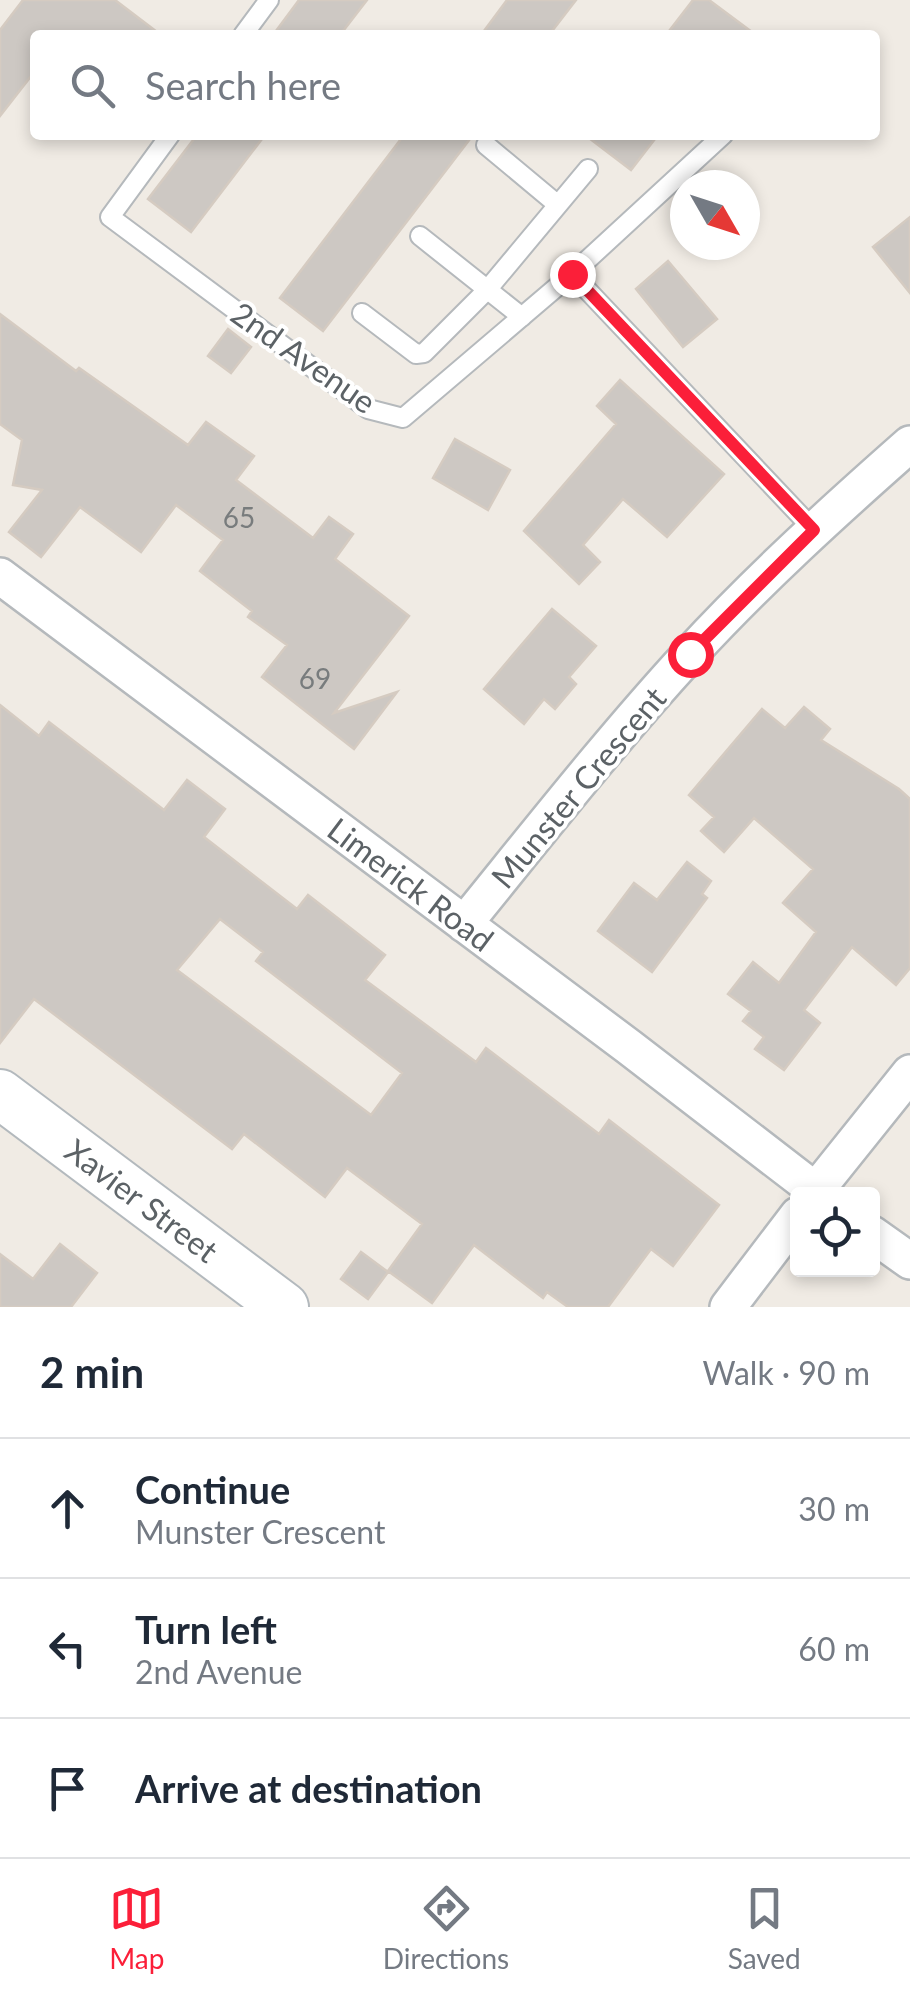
<!DOCTYPE html>
<html lang="en">
<head>
<meta charset="utf-8">
<style>
	:root { --surface:#fff; --page:#f6f6f7; --text:#1f2937; --muted:#747a83; --line:#e0e1e3; --accent:#fb1f39 }
	body { margin:0; font-family:Lato,sans-serif; background:var(--page); color:var(--text) }
	.controls { position:absolute; right:30px; bottom:30px; display:grid; overflow:hidden; border-radius:10px; box-shadow:0 5px 15px #0003 }
	.controls button { width:90px; height:90px; display:grid; place-items:center; padding:0; border:0; border-bottom:2px solid var(--line); background:var(--surface); color:var(--text); font:50px sans-serif }
	.compass { position:absolute; left:670px; top:170px; width:90px; height:90px; border-radius:50%; background:var(--surface); box-shadow:0 5px 15px #0003; rotate:129deg }
	.stop { position:absolute; width:30px; height:30px; margin:-22px; border:8px solid #fb1f39; border-radius:50%; background:#fff }
	.stop.end { background:#fb1f39; border-color:#fff; box-shadow:0 2px 10px #0008 }
	.list { margin:0; padding:0; list-style:none }
	h2 { display:flex; justify-content:space-between; align-items:center; height:130px; margin:0; padding:0 40px; font-size:42px }
	h2 small { font-size:32px; font-weight:400; color:var(--muted) }
	.list li { display:grid; grid-template-columns:65px 1fr auto; gap:30px; align-items:center; box-sizing:border-box; height:140px; padding:0 40px; border-top:2px solid var(--line) }
	.list b { display:block; font-size:38px; white-space:nowrap }
	.list p { margin:0; font-size:32px; white-space:nowrap; color:var(--muted) }
	.list em { font-size:32px; font-style:normal; color:var(--muted) }
	.icon { flex:none; width:55px; height:55px; fill:none; stroke:currentColor; stroke-width:2; stroke-linecap:round; stroke-linejoin:round }
	.map { position:relative; flex:none; width:910px; height:1307px; overflow:hidden }
	.search { position:absolute; background:var(--surface); box-shadow:0 5px 15px #0003; left:30px; right:30px; top:30px; height:110px; display:flex; align-items:center; gap:25px; box-sizing:border-box; padding:0 35px; border-radius:10px; color:var(--muted); font-size:38px }
	.sheet { height:550px; background:var(--surface) }
	nav { display:flex; justify-content:space-around; align-items:center; box-sizing:border-box; height:140px; border-top:2px solid var(--line); background:var(--surface); font-size:28px; color:var(--muted) }
	nav a { display:grid; justify-items:center; gap:5px }
	nav .on { color:var(--accent) }
	.map>svg:first-child { display:block }
	.building { fill:#cdc8c3; stroke:#d5cbc1; stroke-width:2.5; fill-rule:evenodd }
	.lines { fill:none; stroke-linecap:round; stroke-linejoin:round }
	.lane-casing { stroke:#b5b9bc; stroke-width:22 }
	.street-casing { stroke:#b5b9bc; stroke-width:40 }
	.secondary-casing { stroke:#b3b9bd; stroke-width:52 }
	.lane { stroke:#fff; stroke-width:18 }
	.street { stroke:#fff; stroke-width:35 }
	.secondary { stroke:#fff; stroke-width:48 }
	.route { stroke:#fb1f39; stroke-width:12 }
	.labels { text-anchor:middle; dominant-baseline:central; stroke-width:8; stroke-linejoin:round; paint-order:stroke }
	.number-label { font-size:28px; fill:#787c7d }
	.street-label { font-size:32px; fill:#5c6266; stroke:#fff }
</style>
</head>
<body>
<div class="map">
<svg width="910" height="1307" viewBox="0 0 910 1307">
	<rect width="100%" height="100%" fill="#f0ebe4"/>
	<!-- building -->
	<path class="building" d="M 23,0 L 115,0 L 161,35 L 35,35 L 35,71 L 0,116 L 0,30 Z
		M 299,0 L 367,0 L 340,35 L 273,35 Z
		M 507,0 L 576,0 L 549,35 L 481,35 Z
		M 693,0 L 709,0 L 756,35 L 666,35 Z
		M 197,135 L 265,135 L 191,232 L 148,199 Z
		M 404,135 L 473,135 L 323,331 L 280,298 Z
		M 585,135 L 658,135 L 631,170 Z
		M 910,217 L 910,293 L 873,247 Z
		M 668,261 L 717,319 L 683,347 L 636,289 Z
		M 0,314 L 76,371 L 79,368 L 188,445 L 206,422 L 254,456 L 236,480 L 313,538 L 329,517 L 353,534 L 335,559 L 409,616 L 334,713 L 397,692 L 354,749 L 262,677 L 287,645 L 248,617 L 252,611 L 200,571 L 223,540 L 176,505 L 141,552 L 80,507 L 41,557 L 9,532 L 42,490 L 13,485 L 22,440 L 0,424 Z
		M 228,329 L 251,347 L 231,373 L 208,356 Z
		M 620,380 L 724,474 L 667,537 L 623,499 L 583,545 L 600,562 L 579,584 L 524,531 L 616,424 L 597,406 Z
		M 455,439 L 510,470 L 488,510 L 433,478 Z
		M 552,609 L 596,646 L 569,677 L 576,684 L 555,709 L 544,699 L 524,724 L 484,689 Z
		M 0,705 L 39,736 L 49,722 L 164,810 L 187,780 L 225,809 L 204,837 L 297,909 L 308,895 L 385,955 L 365,980 L 476,1062 L 486,1048 L 599,1134 L 609,1120 L 719,1205 L 673,1266 L 651,1249 L 608,1307 L 568,1307 L 547,1292 L 543,1298 L 474,1245 L 432,1303 L 388,1271 L 422,1224 L 347,1168 L 325,1197 L 244,1134 L 232,1149 L 34,999 L 0,1043 ZM 220,919 L 263,952 L 256,961 L 402,1073 L 371,1115 L 177,970 Z
		M 804,707 L 830,729 L 821,740 L 899,789 L 910,799 L 910,968 L 896,985 L 852,947 L 804,1010 L 820,1023 L 784,1070 L 755,1049 L 764,1037 L 743,1021 L 751,1011 L 728,994 L 753,962 L 779,983 L 816,932 L 783,903 L 813,869 L 754,818 L 724,852 L 701,831 L 714,817 L 689,795 L 762,709 L 785,728 Z
		M 687,862 L 711,881 L 702,894 L 707,898 L 652,972 L 598,931 L 634,883 L 657,900 Z
		M 60,1244 L 97,1273 L 71,1307 L 0,1307 L 0,1254 L 33,1279 Z
		M 361,1252 L 388,1272 L 368,1299 L 341,1279 Z"/>
	<g class="lines">
		<!-- lane casing -->
		<g class="lane-casing">
			<path id="lane" d="M 243,35 L 269,0
				M 170,135 L 110,217 L 368,409 L 403,418 L 572,274 L 723,135
				M 486,145 L 558,205
				M 420,236 L 522,317
				M 572,274 L 814,530
				M 362,313 L 416,354 L 424,353 L 487,290 L 588,169"/>
		</g>
		<!-- street casing -->
		<g class="street-casing">
			<path id="street" d="M 0,576 L 629,1047 L 820,1194
				M 464,924 C 538,833 610,741 689,655 C 758,580 834,511 910,444
				M 813,1194 L 910,1073
				M 872,1234 L 910,1261
				M 728,1307 L 798,1215"/>
		</g>
		<!-- secondary casing -->
		<g class="secondary-casing">
			<path id="secondary" d="M 0,1094 L 284,1307"/>
		</g>
		<!-- lane -->
		<use href="#lane" class="lane"/>
		<!-- street -->
		<use href="#street" class="street"/>
		<!-- secondary -->
		<use href="#secondary" class="secondary"/>
	</g>
	<g class="lines">
		<!-- route -->
		<path class="route" d="M 572,274 L 814,530 L 690,654"/>
	</g>
	<g class="labels">
		<!-- number labels -->
		<g class="number-label">
			<text x="239" y="517">65</text>
			<text x="315" y="678">69</text>
		</g>
		<!-- street labels -->
		<g class="street-label">
			<text transform="translate(304 357) rotate(35)">2nd Avenue</text>
			<text transform="translate(578 787) rotate(-50)">Munster Crescent</text>
			<text transform="translate(411 884) rotate(37)">Limerick Road</text>
			<text transform="translate(142 1200) rotate(37)">Xavier Street</text>
		</g>
	</g>
</svg>
<div class="controls">
<button><svg class="icon" aria-label="locate" viewBox="0 0 24 24"><circle cx="12" cy="12" r="6"/><path d="M12 2v4M12 18v4M2 12h4M18 12h4"/></svg></button>
</div>
<svg class="compass" viewBox="-18 -18 36 36"><path d="M0-13l5 13h-10z" fill="#e53935"/><path d="M0 13l5-13h-10z" fill="#747a83"/></svg>
<div class="stop" style="left:690px;top:654px"></div>
<div class="stop end" style="left:572px;top:274px"></div>
<div class="search"><svg class="icon" aria-label="search" viewBox="0 0 24 24"><circle cx="10" cy="10" r="6"/><path d="M15 15l6 6"/></svg>Search here</div>
</div>
<section class="sheet">
<h2>2 min<small>Walk · 90 m</small></h2>
<ul class="list">
<li><svg class="icon" aria-label="ahead" viewBox="0 0 24 24"><path d="M12 20V5M6 11l6-6 6 6"/></svg><div><b>Continue</b><p>Munster Crescent</p></div><em>30 m</em></li>
<li><svg class="icon" aria-label="left" viewBox="0 0 24 24"><path d="M17 20v-9H6M10 6l-5 5 5 5"/></svg><div><b>Turn left</b><p>2nd Avenue</p></div><em>60 m</em></li>
<li><svg class="icon" aria-label="arrive" viewBox="0 0 24 24"><path d="M6 21V4h12l-3 4 3 4H6"/></svg><div><b>Arrive at destination</b></div></li>
</ul>
</section>
<nav>
<a class="on"><svg class="icon" aria-label="map" viewBox="0 0 24 24"><path d="M3 6l6-2 6 2 6-2v14l-6 2-6-2-6 2zM9 4v14M15 6v14"/></svg>Map</a>
<a><svg class="icon" aria-label="directions" viewBox="0 0 24 24"><path d="M12 3l9 9-9 9-9-9zM9 14v-3h6M13 9l2 2-2 2"/></svg>Directions</a>
<a><svg class="icon" aria-label="saved" viewBox="0 0 24 24"><path d="M7 4h10v16l-5-4-5 4z"/></svg>Saved</a>
</nav>
</body>
</html>
